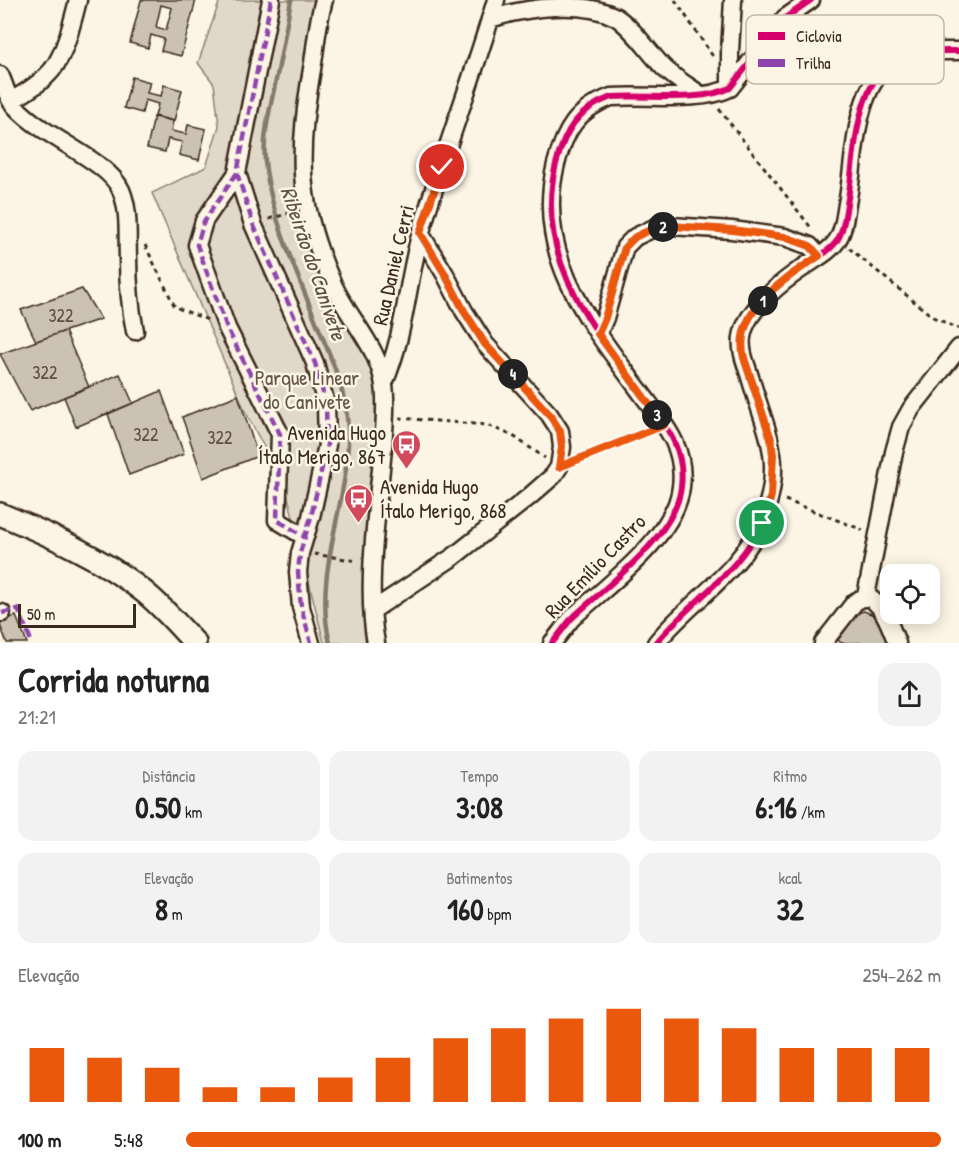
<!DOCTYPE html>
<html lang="pt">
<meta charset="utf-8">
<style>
body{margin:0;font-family:"Patrick Hand",sans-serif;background:#f2f2f2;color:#222;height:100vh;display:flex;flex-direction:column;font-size:22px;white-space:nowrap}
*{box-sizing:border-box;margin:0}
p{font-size:20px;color:#767676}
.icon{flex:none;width:33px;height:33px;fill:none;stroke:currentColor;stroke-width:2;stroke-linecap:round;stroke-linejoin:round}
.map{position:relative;height:643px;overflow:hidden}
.details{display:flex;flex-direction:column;background:#fff;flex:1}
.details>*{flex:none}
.controls{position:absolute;left:880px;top:564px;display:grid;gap:12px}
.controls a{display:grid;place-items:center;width:60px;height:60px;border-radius:12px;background:#fff;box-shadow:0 3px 15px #0003;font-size:30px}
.scale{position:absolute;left:18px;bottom:15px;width:118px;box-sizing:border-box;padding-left:6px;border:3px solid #3b2a1e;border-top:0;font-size:16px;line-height:21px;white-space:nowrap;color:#3b2a1e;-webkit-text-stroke:4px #fcf5e5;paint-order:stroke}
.pin{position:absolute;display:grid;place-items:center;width:51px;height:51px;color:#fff;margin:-26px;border:3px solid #fff;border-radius:50%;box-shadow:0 2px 6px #0007}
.km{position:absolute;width:30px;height:30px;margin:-15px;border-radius:50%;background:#222;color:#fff;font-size:16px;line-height:30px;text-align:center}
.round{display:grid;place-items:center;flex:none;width:63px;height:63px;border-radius:18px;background:#f2f2f2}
.head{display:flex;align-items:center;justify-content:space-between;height:102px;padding:0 18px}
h1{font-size:33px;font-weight:700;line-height:45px}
.figures{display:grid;grid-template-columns:repeat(3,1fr);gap:9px;height:102px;padding:6px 18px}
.figures div{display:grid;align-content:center;border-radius:15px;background:#f2f2f2;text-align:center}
.figures b{font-size:30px;font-weight:700}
.figures small{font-size:16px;font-weight:400}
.figures p{font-size:16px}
.chart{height:168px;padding:12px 18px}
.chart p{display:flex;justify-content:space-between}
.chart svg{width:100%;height:108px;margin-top:6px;stroke:#ea580c;stroke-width:6}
ul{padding:0 18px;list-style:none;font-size:20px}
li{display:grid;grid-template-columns:96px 72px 1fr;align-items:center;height:45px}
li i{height:15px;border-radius:8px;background:#ea580c}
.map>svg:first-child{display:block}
</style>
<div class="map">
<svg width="959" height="643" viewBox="0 0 959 643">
<rect width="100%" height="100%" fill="#fcf5e5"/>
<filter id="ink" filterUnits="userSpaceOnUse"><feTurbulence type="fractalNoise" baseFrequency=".0167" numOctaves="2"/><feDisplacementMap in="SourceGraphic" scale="12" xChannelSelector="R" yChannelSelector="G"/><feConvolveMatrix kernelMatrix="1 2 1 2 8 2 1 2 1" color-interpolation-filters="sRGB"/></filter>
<g filter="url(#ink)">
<!-- green -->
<path fill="#e0d8c8" stroke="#8e8173" stroke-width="1.5" d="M 220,0 L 320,0 L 303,74 L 296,123 L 295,181 L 307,237 L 327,290 L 367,360 L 379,388 L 372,643 L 324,643 L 286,489 L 246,413 L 152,193 L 206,167 L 219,126 L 214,84 L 198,63 Z"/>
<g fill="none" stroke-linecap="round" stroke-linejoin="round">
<!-- stream -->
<path stroke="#85796b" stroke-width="4.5" d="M 291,0 C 286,27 282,53 276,80 C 270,109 261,140 266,170 C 274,224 297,273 317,324 C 331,357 346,391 348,428 C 351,500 312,571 330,643"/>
</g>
<!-- building -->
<path fill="#ccc2b3" stroke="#3b2a1e" stroke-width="1.5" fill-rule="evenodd" d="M 141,0 L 196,0 L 181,56 L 161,51 L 164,39 L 151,35 L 148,48 L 130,43 ZM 161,5 L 172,8 L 166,30 L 156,27 Z
M 132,77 L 150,82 L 147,93 L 161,96 L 164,85 L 182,90 L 174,121 L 155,116 L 158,104 L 145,100 L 142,113 L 124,108 Z
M 154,117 L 173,121 L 171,131 L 186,134 L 188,125 L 206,129 L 199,160 L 179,155 L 182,142 L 168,139 L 165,152 L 147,148 Z
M 82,289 L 101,319 L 36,341 L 21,310 Z
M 65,331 L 89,387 L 30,411 L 0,354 Z
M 120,374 L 133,403 L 76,427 L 64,397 Z
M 161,391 L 184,454 L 129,475 L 108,414 Z
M 238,395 L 258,456 L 203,478 L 182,417 Z
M 864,611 L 874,615 L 878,620 L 890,643 L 841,643 L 838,640 L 857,613 Z
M 16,616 L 27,643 L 7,643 L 0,625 L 0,622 Z"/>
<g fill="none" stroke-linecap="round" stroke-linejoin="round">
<defs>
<path id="minor" d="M 271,0 L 237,173 L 253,224 L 315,363 L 326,404 L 327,445 L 311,517 L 300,553 L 298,572 L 301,607 L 311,643
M 324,0 C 318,20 316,42 313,63 C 298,150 295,201 333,284 C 348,318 379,347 384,385 C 387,405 384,427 383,448 C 378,507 365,585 376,643
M 490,19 C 527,7 582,0 616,17 C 635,30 648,51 663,67 C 674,78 688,86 701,95
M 0,75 C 4,83 6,93 11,101 C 34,134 107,158 121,190 C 130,211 127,236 128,258 C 128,283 130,307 135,331
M 730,88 L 730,51 L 733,0
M 11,101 C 26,92 41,83 52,70 C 65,54 73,20 78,0
M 237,173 L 204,221 L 197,245 L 227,328 L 280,434 L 277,520 L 305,537
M 598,334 L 605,318 L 625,247 L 635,237 L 654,228 L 671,226 L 732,230 L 785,237 L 810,246 L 819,256
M 384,383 C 405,335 407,282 421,232 C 443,154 473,78 496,0
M 866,596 L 894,452 L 901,427 L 911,409 L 959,348
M 866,596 C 884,604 890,626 897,643
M 373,610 L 453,557 L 529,497 L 553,476 L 559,467 L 562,447 L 560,431 L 549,414 L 485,344 L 464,311 L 445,274 L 420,233
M 0,613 L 2,613
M 552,643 C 559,635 565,626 572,618 C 606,586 676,536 681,487 C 686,447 664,424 642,394 C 591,325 533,256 556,164 C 565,130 577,110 611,97 C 646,94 699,103 730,88 L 785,18 L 811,0
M 656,643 C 689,602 742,571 762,521 C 786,461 766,433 750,377 C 746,364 740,351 742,337 C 746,309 784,280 807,265 C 817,258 832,250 838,239 C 844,230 845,215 847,204 C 856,159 852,73 905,56 C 923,50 941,51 959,51
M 823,643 L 855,602 L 866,596"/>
<path id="major" d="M 0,514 C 50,535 100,557 143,591 C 162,606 178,625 195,643"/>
</defs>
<!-- minor casing -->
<use href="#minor" stroke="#3b2a1e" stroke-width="21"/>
<!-- major casing -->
<use href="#major" stroke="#3b2a1e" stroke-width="26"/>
<!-- path -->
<path stroke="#3b2a1e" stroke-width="3" stroke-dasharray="4.5 4.5" stroke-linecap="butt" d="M 675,0 L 714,58
M 719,109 L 812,229
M 269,219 L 294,212
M 145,245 L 175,307 L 208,320
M 849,248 L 933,317 L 959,329
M 399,418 L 487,425 L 513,436 L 545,458
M 577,458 L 649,430
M 785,500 L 863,530
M 314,554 L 358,561"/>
<!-- minor -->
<use href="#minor" stroke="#fcf5e5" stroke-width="16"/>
<!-- major -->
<use href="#major" stroke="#fcf5e5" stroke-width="21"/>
<!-- quiet -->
<path stroke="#8e44ad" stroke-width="4.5" stroke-dasharray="9 4.5" stroke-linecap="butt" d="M 271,0 L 237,173 L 253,224 L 315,363 L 326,404 L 327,445 L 311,517 L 300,553 L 298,572 L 301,607 L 311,643
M 237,173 L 204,221 L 197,245 L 227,328 L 280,434 L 277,520 L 305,537
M 2,613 L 18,609 L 32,643"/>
<defs>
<path id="cycleway" d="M 552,643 C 559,635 565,626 572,618 C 606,586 676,536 681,487 C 686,447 664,424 642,394 C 591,325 533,256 556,164 C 565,130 577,110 611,97 C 646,94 699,103 730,88 L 785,18 L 811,0
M 656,643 C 689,602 742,571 762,521 C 786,461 766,433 750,377 C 746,364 740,351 742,337 C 746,309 784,280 807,265 C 817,258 832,250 838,239 C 844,230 845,215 847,204 C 856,159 852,73 905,56 C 923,50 941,51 959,51"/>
</defs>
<!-- cycleway casing -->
<use href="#cycleway" stroke="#fcf5e5" stroke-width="10"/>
<!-- cycleway -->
<use href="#cycleway" stroke="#d6006c" stroke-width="6"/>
</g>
</g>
<g fill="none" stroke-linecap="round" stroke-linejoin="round" filter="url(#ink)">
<defs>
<path id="route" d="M 442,167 L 420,233 L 445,274 L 464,311 L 485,344 L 549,414 L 560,431 L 562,447 L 559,467 L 664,425 L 598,334 L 605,318 L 625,247 L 635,237 L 654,228 L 671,226 L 732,230 L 785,237 L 810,246 L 819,256 C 786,278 732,311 744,358 L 771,439 L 773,455 L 771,496 L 762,523"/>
</defs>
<!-- route casing -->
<use href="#route" stroke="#fff" stroke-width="12"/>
<!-- route -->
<use href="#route" stroke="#ea580c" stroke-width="8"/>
</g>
<!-- icons -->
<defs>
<symbol id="bus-pin" viewBox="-11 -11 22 30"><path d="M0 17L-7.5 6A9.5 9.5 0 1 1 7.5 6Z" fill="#d1495b" stroke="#fcf5e5"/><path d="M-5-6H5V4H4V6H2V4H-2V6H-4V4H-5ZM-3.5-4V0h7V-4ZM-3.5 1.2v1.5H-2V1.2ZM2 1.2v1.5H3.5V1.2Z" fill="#fff"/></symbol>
</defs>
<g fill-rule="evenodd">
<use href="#bus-pin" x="390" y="428" width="33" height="45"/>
<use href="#bus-pin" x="342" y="482" width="33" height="45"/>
</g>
<g text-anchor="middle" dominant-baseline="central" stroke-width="5" stroke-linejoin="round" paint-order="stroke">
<!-- number labels -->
<g font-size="18" fill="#5f5043">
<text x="61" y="315">322</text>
<text x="45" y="372">322</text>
<text x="146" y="434">322</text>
<text x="220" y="437">322</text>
</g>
<!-- street labels -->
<g font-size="21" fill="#3b2a1e" stroke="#fcf5e5">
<text transform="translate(393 265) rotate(-77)">Rua Daniel Cerri</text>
<text transform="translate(595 566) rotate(-46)">Rua Emílio Castro</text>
</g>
<!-- park labels -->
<g font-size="21" fill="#645648" stroke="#fcf5e5">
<text x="307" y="377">Parque Linear<tspan x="307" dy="24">do Canivete</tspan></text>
</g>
<!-- poi labels -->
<g font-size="21" fill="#3b2a1e" stroke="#fcf5e5" text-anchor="end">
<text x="386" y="432">Avenida Hugo<tspan x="386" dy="24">Ítalo Merigo, 867</tspan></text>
<text x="380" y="486" text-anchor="start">Avenida Hugo<tspan x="380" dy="24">Ítalo Merigo, 868</tspan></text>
</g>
<!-- water labels -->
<g font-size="22" font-style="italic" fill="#605144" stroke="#fcf5e5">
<text transform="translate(314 263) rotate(71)">Ribeirão do Canivete</text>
</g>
</g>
<!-- legend -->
<rect x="746" y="15" width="198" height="69" rx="9" fill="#fcf5e5" stroke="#c2b8a9" stroke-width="1.5"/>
<rect x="758" y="32" width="27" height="8" fill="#d6006c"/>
<rect x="758" y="59" width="27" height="8" fill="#8e44ad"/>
<g font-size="16" fill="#3b2a1e">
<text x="796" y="42">Ciclovia</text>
<text x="796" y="69">Trilha</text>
</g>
</svg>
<div class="controls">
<a><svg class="icon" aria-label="locate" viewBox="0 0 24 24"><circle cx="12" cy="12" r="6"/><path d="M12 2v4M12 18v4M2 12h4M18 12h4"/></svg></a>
</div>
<div class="scale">50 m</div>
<div class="pin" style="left:762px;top:523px;background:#1e9e55"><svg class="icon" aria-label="arrive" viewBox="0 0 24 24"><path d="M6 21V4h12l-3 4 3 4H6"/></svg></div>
<div class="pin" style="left:442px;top:167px;background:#d93025"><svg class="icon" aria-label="check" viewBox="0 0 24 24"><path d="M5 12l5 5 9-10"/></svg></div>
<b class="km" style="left:763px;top:301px">1</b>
<b class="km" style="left:663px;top:227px">2</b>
<b class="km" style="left:657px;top:415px">3</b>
<b class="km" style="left:513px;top:374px">4</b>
</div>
<section class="details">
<div class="head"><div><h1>Corrida noturna</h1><p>21:21</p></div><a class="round"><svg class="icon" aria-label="share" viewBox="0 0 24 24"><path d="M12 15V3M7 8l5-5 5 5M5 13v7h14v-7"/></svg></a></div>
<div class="figures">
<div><p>Distância</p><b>0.50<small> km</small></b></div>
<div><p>Tempo</p><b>3:08</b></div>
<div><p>Ritmo</p><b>6:16<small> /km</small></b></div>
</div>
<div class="figures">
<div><p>Elevação</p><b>8<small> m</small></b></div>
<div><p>Batimentos</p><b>160<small> bpm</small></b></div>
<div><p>kcal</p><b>32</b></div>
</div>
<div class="chart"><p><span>Elevação</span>254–262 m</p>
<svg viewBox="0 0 160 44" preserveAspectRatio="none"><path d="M5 44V22M15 44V26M25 44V30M35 44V38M45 44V38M55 44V34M65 44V26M75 44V18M85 44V14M95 44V10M105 44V6M115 44V10M125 44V14M135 44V22M145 44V22M155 44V22"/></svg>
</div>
<ul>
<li><b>100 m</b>5:48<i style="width:100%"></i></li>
</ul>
</section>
